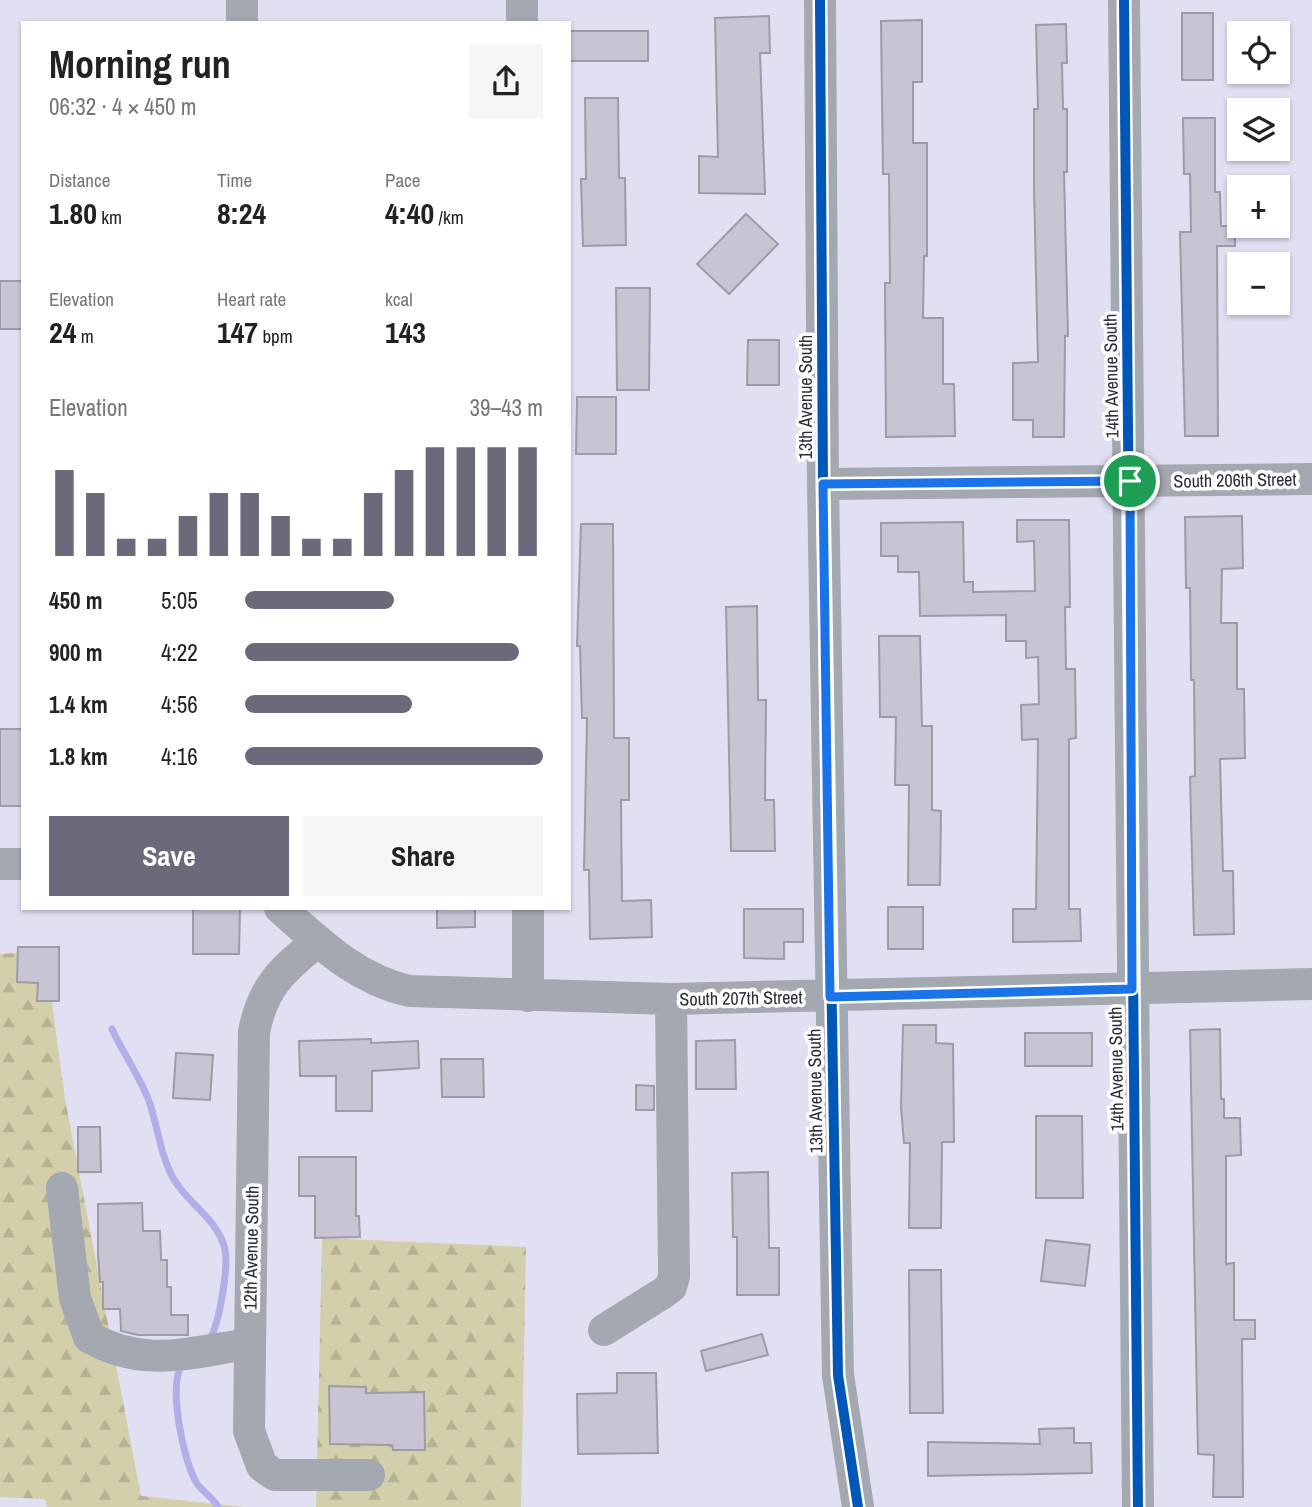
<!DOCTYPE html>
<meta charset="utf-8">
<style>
body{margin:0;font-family:"Archivo Narrow",sans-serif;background:#f6f6f6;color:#222;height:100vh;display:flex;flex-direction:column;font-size:26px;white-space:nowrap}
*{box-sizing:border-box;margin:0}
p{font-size:23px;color:#767676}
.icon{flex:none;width:38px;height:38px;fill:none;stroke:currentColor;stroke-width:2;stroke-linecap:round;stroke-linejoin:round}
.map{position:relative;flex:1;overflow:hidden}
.side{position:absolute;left:21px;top:21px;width:550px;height:889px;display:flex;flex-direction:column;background:#fff;border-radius:0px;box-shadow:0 2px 5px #0004}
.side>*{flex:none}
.controls{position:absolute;left:1227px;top:21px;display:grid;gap:14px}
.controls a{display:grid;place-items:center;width:63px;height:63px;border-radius:0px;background:#fff;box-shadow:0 2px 5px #0004;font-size:35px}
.pin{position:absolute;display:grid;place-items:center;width:60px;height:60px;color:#fff;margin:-30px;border:4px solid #fff;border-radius:50%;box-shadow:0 2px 7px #0007}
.round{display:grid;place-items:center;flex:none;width:74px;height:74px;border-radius:0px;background:#f6f6f6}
.summary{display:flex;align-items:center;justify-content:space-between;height:119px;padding:0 28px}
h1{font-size:38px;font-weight:700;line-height:52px}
.figures{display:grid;grid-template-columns:repeat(3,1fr);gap:10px;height:119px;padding:7px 28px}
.figures div{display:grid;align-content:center}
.figures b{font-size:30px;font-weight:700}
.figures small{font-size:19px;font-weight:400}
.figures p{font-size:19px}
.chart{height:196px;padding:14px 28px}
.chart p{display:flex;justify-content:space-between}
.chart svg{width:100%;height:126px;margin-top:7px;stroke:#6b6a7a;stroke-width:6}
.action{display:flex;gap:14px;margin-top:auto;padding:14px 28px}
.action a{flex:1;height:80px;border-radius:0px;background:#6b6a7a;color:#fff;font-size:28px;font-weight:700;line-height:80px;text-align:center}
.action a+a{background:#f6f6f6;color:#222}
ul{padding:0 28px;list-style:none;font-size:23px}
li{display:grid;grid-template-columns:112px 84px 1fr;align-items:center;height:52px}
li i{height:18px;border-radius:9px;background:#6b6a7a}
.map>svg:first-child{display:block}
</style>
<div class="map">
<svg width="1312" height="1507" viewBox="0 0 1312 1507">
<defs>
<pattern id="forest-firs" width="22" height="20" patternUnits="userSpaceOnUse" patternTransform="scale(1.75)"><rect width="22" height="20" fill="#d2cfaa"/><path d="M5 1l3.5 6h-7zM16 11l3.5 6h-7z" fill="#b4b293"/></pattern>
</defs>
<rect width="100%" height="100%" fill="#e0e0f2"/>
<!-- forest -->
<path fill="url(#forest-firs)" d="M 45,951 L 65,1099 L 141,1496 L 244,1507 L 47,1507 L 45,1499 L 0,1497 L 0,954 Z
M 322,1238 L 526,1247 L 521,1507 L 316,1507 Z"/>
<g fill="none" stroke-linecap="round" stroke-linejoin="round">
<!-- stream -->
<path stroke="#b1afe8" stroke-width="7" d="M 112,1029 C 123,1053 140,1077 149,1101 C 158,1127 160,1154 173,1178 C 188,1204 216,1218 224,1246 C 230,1264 219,1325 209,1341
M 182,1363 C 168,1387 183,1459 196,1482 C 202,1492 213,1497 218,1507"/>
</g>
<!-- building -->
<path fill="#c7c4d3" stroke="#9e9ba9" stroke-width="2" d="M 1182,13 L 1213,13 L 1213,80 L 1182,80 Z
M 769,16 L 770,53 L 760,53 L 765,194 L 699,193 L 699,156 L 718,157 L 715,18 Z
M 922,20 L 922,82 L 913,82 L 913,143 L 927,143 L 927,256 L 924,256 L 923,318 L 943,318 L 943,384 L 954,384 L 955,436 L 886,437 L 885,283 L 890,283 L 889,174 L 883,174 L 881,21 Z
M 1066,24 L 1067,63 L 1062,63 L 1063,109 L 1067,109 L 1067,172 L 1064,172 L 1068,336 L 1065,336 L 1064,437 L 1033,437 L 1033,420 L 1013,420 L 1013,363 L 1038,362 L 1034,188 L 1034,109 L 1038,109 L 1036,25 Z
M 570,31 L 648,31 L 648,61 L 570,61 Z
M 585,98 L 618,98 L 619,178 L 625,178 L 626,245 L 583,246 L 581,179 L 586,179 Z
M 1183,118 L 1215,118 L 1215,192 L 1220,192 L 1221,226 L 1235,226 L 1235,246 L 1217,246 L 1218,436 L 1185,436 L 1180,232 L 1191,232 L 1190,174 L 1184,174 Z
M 746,214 L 778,244 L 729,294 L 697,264 Z
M 0,281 L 23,281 L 23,329 L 0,329 Z
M 616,288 L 650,288 L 649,390 L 617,390 Z
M 748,340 L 779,340 L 779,385 L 747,385 Z
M 577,397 L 616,397 L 616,454 L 576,454 Z
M 1242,516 L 1243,568 L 1222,569 L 1221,623 L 1237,623 L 1237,689 L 1244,689 L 1245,758 L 1220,759 L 1223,871 L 1233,871 L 1234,934 L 1194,935 L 1190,777 L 1195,776 L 1194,680 L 1191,680 L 1190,588 L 1186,588 L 1185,517 Z
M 1017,520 L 1069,520 L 1070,607 L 1065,607 L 1066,669 L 1075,669 L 1076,738 L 1069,739 L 1069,909 L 1080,909 L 1081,941 L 1013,942 L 1013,909 L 1036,909 L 1038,739 L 1022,740 L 1021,705 L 1039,704 L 1038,657 L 1026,658 L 1026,641 L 1006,641 L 1006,615 L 920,616 L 919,572 L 898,572 L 898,556 L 881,556 L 881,523 L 963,522 L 964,582 L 973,582 L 973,592 L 1035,591 L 1034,541 L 1017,542 Z
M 581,524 L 613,524 L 614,738 L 629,738 L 629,800 L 621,800 L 622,901 L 651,900 L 652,937 L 590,939 L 589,870 L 584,870 L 587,718 L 582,718 L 580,646 L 577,646 Z
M 757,606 L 758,700 L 766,700 L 765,800 L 774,800 L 775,851 L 731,851 L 726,607 Z
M 879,636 L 920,636 L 922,726 L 932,726 L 932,810 L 941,811 L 940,885 L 908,885 L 909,785 L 895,785 L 896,717 L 880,717 Z
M 0,729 L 23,729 L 23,806 L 0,806 Z
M 888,907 L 923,907 L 923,949 L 888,949 Z
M 193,908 L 240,908 L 239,954 L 193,954 Z
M 437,908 L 475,908 L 475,927 L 437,928 Z
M 744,909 L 803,909 L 803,942 L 784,942 L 784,959 L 744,958 Z
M 18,947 L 59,947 L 59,1001 L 37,1001 L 38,983 L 17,982 Z
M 903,1025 L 936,1025 L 936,1043 L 953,1044 L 954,1142 L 942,1142 L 941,1228 L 909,1228 L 910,1143 L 904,1143 L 901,1107 Z
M 1220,1029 L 1221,1099 L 1224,1099 L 1224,1118 L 1240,1118 L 1241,1155 L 1226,1156 L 1226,1264 L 1234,1263 L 1234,1320 L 1255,1320 L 1255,1339 L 1242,1339 L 1243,1497 L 1213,1497 L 1214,1455 L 1198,1454 L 1190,1030 Z
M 1025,1033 L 1092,1033 L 1092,1066 L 1025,1066 Z
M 371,1039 L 371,1043 L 418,1041 L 419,1068 L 372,1071 L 372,1111 L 336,1111 L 336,1076 L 300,1076 L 299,1041 Z
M 735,1040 L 736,1089 L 696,1089 L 696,1041 Z
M 176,1053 L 213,1055 L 210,1100 L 173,1098 Z
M 441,1059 L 483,1059 L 484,1097 L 442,1097 Z
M 636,1085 L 654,1086 L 654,1110 L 636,1110 Z
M 1036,1116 L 1082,1116 L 1083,1198 L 1036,1198 Z
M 78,1127 L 100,1127 L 101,1172 L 78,1172 Z
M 299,1157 L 356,1157 L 356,1216 L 359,1216 L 360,1237 L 315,1238 L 315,1196 L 299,1196 Z
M 768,1172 L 769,1248 L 779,1248 L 779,1295 L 737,1295 L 737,1237 L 733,1237 L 732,1173 Z
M 142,1203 L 143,1231 L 160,1231 L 161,1260 L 167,1260 L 167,1287 L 171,1287 L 171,1315 L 188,1315 L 188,1335 L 138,1335 L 121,1331 L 120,1309 L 103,1309 L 103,1282 L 100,1282 L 98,1254 L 98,1204 Z
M 1046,1240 L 1090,1245 L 1085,1286 L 1041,1281 Z
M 909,1270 L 941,1270 L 943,1413 L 910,1413 Z
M 762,1334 L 768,1355 L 706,1371 L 701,1351 Z
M 617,1373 L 656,1373 L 658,1453 L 578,1454 L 577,1394 L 617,1393 Z
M 329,1386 L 366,1387 L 366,1393 L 424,1392 L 425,1450 L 393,1450 L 392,1445 L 330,1444 Z
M 1074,1428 L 1074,1443 L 1091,1443 L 1092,1473 L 928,1476 L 928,1442 L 1040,1444 L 1039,1429 Z"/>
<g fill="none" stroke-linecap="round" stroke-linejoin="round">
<!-- minor -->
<path stroke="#a4a9b1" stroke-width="32" d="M 242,0 L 242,23
M 522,0 L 522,23
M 820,0 L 823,484 L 838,1375 L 858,1507
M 1124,0 L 1138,1507
M 823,484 L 1312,479
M 0,864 L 23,864
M 280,908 C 320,943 356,979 409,991 L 671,999 L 1312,984
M 528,908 L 528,996
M 318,941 C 282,970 263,986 254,1032 L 249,1431 L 262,1466 L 275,1475 L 369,1475
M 62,1188 L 75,1298 L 89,1337 C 145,1369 189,1352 250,1344
M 604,1330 L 663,1293 L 671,1287 L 674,1276 L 671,999"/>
<defs>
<path id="cycleway" d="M 820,0 L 823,484 L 838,1375 L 858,1507
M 1124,0 L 1138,1507"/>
</defs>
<!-- cycleway casing -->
<use href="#cycleway" stroke="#fefefe" stroke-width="15"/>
<!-- cycleway -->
<use href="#cycleway" stroke="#0057b8" stroke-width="10"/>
</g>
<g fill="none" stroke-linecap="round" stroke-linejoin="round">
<defs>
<path id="route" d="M 1130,481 L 1132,989 L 830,997 L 823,484 Z"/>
</defs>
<!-- route casing -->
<use href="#route" stroke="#fff" stroke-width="14"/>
<!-- route -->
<use href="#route" stroke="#1a73e8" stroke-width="9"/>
</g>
<g text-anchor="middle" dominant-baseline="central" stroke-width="7" stroke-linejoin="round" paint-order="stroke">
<!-- street labels -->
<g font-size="18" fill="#2c2b3a" stroke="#fefefe">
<text transform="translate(1111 376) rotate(-91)">14th Avenue South</text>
<text transform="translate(805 397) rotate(-90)">13th Avenue South</text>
<text transform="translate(1235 480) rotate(-1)">South 206th Street</text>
<text transform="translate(741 998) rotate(-1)">South 207th Street</text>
<text transform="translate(1116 1069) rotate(-91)">14th Avenue South</text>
<text transform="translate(815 1091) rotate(-91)">13th Avenue South</text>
<text transform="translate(251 1248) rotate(-89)">12th Avenue South</text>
</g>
</g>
</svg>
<div class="controls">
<a><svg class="icon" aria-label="locate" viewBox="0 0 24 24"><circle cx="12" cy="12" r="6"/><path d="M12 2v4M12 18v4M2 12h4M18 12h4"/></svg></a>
<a><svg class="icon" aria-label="layers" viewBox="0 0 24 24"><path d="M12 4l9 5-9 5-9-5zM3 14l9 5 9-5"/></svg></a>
<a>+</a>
<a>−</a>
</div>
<div class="pin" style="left:1130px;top:481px;background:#1e9e55"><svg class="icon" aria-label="arrive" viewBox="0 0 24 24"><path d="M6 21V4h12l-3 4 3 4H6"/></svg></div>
<section class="side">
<div class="summary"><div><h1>Morning run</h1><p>06:32 · 4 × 450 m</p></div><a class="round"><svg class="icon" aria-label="share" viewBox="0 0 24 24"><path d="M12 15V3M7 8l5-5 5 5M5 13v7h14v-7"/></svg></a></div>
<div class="figures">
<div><p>Distance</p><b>1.80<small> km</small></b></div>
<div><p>Time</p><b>8:24</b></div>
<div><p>Pace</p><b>4:40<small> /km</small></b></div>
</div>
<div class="figures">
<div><p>Elevation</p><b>24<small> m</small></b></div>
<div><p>Heart rate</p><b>147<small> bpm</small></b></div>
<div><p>kcal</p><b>143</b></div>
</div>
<div class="chart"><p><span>Elevation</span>39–43 m</p>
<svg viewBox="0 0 160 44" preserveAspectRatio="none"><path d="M5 44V14M15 44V22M25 44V38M35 44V38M45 44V30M55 44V22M65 44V22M75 44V30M85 44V38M95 44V38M105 44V22M115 44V14M125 44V6M135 44V6M145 44V6M155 44V6"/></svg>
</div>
<ul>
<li><b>450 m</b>5:05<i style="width:50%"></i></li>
<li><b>900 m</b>4:22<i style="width:92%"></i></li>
<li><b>1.4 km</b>4:56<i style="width:56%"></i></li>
<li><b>1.8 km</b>4:16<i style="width:100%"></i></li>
</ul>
<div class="action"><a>Save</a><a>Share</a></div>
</section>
</div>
